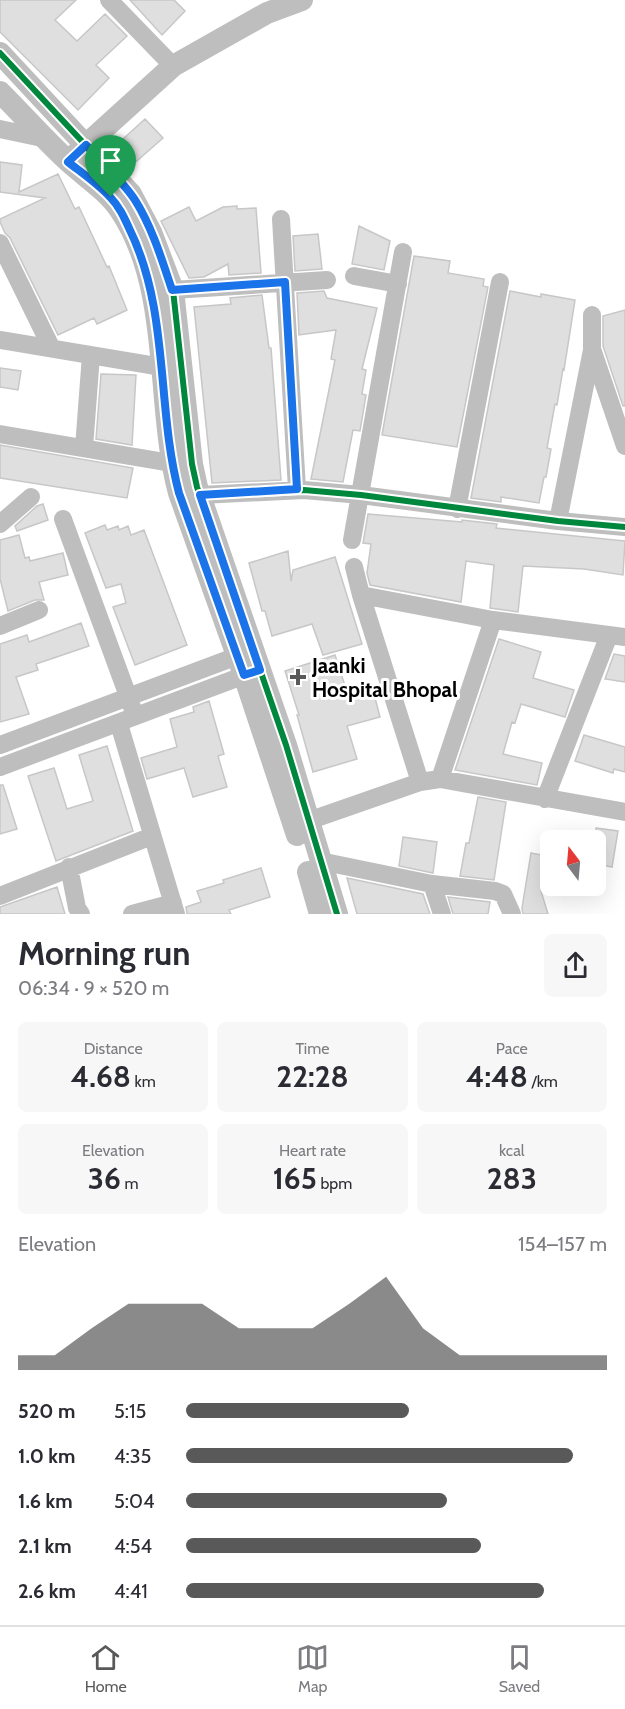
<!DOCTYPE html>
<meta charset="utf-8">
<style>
body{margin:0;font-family:Cabin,sans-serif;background:#f7f7f7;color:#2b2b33;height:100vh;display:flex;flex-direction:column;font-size:22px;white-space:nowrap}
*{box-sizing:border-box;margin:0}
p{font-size:20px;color:#7c7c81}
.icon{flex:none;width:33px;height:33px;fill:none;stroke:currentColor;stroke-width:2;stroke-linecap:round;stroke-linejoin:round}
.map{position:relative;height:914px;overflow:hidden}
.side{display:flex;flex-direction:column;background:#fff;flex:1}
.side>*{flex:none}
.needle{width:39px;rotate:344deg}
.buttons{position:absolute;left:540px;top:830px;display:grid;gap:12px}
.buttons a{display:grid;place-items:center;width:66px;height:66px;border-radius:9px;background:#fff;box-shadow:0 6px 24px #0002;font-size:30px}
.pin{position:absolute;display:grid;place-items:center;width:51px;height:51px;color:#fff;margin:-62px -26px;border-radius:50% 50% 50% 0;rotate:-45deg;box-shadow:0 0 6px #0007}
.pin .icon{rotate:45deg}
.round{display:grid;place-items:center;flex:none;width:63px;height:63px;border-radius:9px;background:#f7f7f7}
.headline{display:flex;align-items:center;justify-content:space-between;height:102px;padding:0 18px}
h1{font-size:33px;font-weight:800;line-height:45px}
.stats{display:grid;grid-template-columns:repeat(3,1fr);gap:9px;height:102px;padding:6px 18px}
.stats div{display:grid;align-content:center;border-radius:9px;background:#f7f7f7;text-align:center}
.stats b{font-size:30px;font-weight:800}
.stats small{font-size:16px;font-weight:400}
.stats p{font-size:16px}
.chart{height:168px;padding:12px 18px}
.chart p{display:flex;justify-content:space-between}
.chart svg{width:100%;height:108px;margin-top:6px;fill:#595959;opacity:.7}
ul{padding:0 18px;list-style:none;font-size:20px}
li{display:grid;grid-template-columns:96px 72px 1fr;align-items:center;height:45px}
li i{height:15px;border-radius:8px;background:#595959}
.tabs{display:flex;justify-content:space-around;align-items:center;height:84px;border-top:2px solid #e1e1e2;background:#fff;font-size:16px;color:#7c7c81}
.tabs a{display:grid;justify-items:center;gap:3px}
.tabs .on{color:#595959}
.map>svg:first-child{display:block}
</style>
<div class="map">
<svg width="625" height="914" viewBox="0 0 625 914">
<rect width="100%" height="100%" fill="#fff"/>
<!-- building -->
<path fill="#dfdfdf" stroke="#c7c7c7" stroke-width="1.5" d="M 0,0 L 76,0 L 55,20 L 77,41 L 105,14 L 127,36 L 96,65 L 109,78 L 78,110 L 0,32 Z
M 130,0 L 174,0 L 185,11 L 162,35 Z
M 145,119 L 163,138 L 130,167 L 113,148 Z
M 0,162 L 22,165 L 19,192 L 58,174 L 75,209 L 79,207 L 107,267 L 109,266 L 127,310 L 97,324 L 94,318 L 58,335 L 10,238 L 5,233 L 0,222 L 0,219 L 45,198 L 0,192 Z
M 237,206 L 237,209 L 256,208 L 261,273 L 229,275 L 228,264 L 204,277 L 189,278 L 161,221 L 189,207 L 196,221 L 223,207 Z
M 359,226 L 390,241 L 384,270 L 352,264 Z
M 318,234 L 322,269 L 295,271 L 293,236 Z
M 414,256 L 450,261 L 448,273 L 484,279 L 483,286 L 488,287 L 457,447 L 382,435 Z
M 324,291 L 327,298 L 377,308 L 362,369 L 366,370 L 362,394 L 366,395 L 360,431 L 353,430 L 343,482 L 311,479 L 335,360 L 331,359 L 336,330 L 299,335 L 297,293 Z
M 510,291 L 541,297 L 541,294 L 575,300 L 564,370 L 563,369 L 557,405 L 555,404 L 547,448 L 551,449 L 546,477 L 544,477 L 539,503 L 501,497 L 501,502 L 471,498 Z
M 262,295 L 269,348 L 271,348 L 281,480 L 212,483 L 194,307 L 231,304 L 230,298 Z
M 625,310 L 625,406 L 623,406 L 603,346 L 603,316 Z
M 0,368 L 21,371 L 18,390 L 0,387 Z
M 101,374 L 136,375 L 132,445 L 96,439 Z
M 0,445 L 133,468 L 127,498 L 0,478 Z
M 43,504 L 48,520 L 17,531 L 15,526 L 37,506 Z
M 368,514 L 462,522 L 462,520 L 497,524 L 496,528 L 625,541 L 623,575 L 584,569 L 523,566 L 518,612 L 490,608 L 494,565 L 466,561 L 461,602 L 370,585 L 367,573 L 371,544 L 363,543 Z
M 105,525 L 107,530 L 118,526 L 119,530 L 128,526 L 131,535 L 144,530 L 187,645 L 135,665 L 113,607 L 126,603 L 121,584 L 106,588 L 85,533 Z
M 19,535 L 25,558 L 29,557 L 30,561 L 63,553 L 68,575 L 39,582 L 44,600 L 35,600 L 8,611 L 0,579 L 0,540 Z
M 288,551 L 291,581 L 293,570 L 335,557 L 362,644 L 323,655 L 312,624 L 272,636 L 265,611 L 262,611 L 249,563 Z
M 81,623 L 89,646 L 36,664 L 38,670 L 16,677 L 29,714 L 0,722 L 0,644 L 27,635 L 29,642 Z
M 499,639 L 541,652 L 533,678 L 574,690 L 565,717 L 521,704 L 515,723 L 512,722 L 503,754 L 542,763 L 537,785 L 455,770 Z
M 614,654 L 625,656 L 625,682 L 605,679 Z
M 335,655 L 350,701 L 374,694 L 380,717 L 347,726 L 357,759 L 313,772 L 297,715 L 299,715 L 285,671 Z
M 209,701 L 224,754 L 218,756 L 227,787 L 193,797 L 184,768 L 147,779 L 141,758 L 177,747 L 170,719 L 194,712 L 193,707 Z
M 584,735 L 625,747 L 625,772 L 614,769 L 613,773 L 575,761 Z
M 107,746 L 133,831 L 56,861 L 28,776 L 54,768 L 67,809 L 93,801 L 79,755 Z
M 0,785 L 3,785 L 17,829 L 0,834 Z
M 478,797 L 506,802 L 494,880 L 460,876 L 466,843 L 469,843 Z
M 596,828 L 618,831 L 612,867 L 596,864 Z
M 403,837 L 437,842 L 433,873 L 399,866 Z
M 531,853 L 547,856 L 541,891 L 548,914 L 523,914 L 522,908 Z
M 261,868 L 270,897 L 229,910 L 231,914 L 187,914 L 186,907 L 201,902 L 197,891 L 224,883 L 223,880 Z
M 347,878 L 423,894 L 430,914 L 357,914 Z
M 57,887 L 65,914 L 0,914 L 0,907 Z
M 448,897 L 490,902 L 488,914 L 453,914 Z"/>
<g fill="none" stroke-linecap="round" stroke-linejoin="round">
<!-- minor -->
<path stroke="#bebebe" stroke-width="18" d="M 109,0 L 173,66
M 0,129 L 47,139
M 281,219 L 297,489
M 0,243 L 51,347
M 354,276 L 398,284
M 173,290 L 327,280
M 0,340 L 162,367
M 593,352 L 625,446
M 0,434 L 171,463
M 84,448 L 91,355
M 200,495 L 304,490 L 361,495 L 558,521 L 625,527
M 457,509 L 500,282
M 63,519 L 132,707
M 558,521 L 592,350 L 592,315
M 0,524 L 31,497
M 352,540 L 403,252
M 354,567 L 361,595 L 420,782
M 361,595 L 493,620 L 625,637
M 0,626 L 39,610
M 119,724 L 176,914
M 0,745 L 248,652
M 0,767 L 256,671
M 440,779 L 493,620
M 545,799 L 609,635
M 308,821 L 420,782 L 440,779 L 625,812
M 320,861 L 432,884 L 442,914
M 69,867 L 77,908 L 81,914
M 432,884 L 495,891 L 503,894 L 512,914
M 0,896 L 152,836
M 132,914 L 173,903"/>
<!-- tertiary -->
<path stroke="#bebebe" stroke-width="22" d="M 0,53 L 131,194 L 151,232 L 173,290 L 192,464 L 197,487 L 286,745 L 337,914
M 0,92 C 23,115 46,141 70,163 C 87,178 107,191 120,210 C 173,289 155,403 179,493 L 244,675 L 297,835
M 76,154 L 173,66 L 267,13 L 302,0
M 308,872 L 320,914"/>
<defs>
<path id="cycleway" d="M 0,53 L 131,194 L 151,232 L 173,290 L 192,464 L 197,487 L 286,745 L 337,914
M 200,495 L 304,490 L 361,495 L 558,521 L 625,527"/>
</defs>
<!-- cycleway casing -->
<use href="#cycleway" stroke="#fff" stroke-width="10"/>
<!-- cycleway -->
<use href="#cycleway" stroke="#00873e" stroke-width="6"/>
</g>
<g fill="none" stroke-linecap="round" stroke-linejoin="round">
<defs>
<path id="route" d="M 86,145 C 102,163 122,180 135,200 C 152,227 162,260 172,290 L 285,282 L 297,489 L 200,495 L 260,670 L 244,675 L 179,493 C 156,406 170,311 129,228 C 124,217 119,206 110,197 C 98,184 82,173 68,162 Z"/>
</defs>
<!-- route casing -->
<use href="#route" stroke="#fff" stroke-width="12"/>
<!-- route -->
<use href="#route" stroke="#1a73e8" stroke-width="8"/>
</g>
<!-- markers -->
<path fill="#595959" stroke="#fff" stroke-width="2" d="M295 668h6v6h6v6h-6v6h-6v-6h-6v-6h6z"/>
<g text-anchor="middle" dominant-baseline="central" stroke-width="6" stroke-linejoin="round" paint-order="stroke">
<!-- poi labels -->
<g font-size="21" font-weight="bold" fill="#000" stroke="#fff" text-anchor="start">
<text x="312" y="665">Jaanki<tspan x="312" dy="24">Hospital Bhopal</tspan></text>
</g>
</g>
</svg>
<div class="buttons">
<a><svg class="needle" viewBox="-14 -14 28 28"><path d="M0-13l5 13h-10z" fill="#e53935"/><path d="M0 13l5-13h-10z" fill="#7c7c81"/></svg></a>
</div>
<div class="pin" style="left:111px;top:197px;background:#1e9e55"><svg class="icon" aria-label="arrive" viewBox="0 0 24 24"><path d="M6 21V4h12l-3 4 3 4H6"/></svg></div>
</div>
<section class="side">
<div class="headline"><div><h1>Morning run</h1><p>06:34 · 9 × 520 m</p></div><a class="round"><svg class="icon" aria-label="share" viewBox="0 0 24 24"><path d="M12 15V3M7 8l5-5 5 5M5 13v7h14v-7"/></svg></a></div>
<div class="stats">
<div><p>Distance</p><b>4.68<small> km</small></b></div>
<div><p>Time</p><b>22:28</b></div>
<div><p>Pace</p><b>4:48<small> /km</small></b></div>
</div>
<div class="stats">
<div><p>Elevation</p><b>36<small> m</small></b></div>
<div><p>Heart rate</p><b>165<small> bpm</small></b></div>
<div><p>kcal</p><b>283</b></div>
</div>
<div class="chart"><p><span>Elevation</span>154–157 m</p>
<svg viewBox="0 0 160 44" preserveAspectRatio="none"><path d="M0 44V38L10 38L20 27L30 17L40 17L50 17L60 27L70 27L80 27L90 17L100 6L110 27L120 38L130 38L140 38L150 38L160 38V44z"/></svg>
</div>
<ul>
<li><b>520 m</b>5:15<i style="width:53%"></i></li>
<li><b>1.0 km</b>4:35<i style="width:92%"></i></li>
<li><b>1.6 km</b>5:04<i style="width:62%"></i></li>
<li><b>2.1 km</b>4:54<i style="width:70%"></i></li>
<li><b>2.6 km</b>4:41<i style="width:85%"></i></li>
</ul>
</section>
<nav class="tabs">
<a class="on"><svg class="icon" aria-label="home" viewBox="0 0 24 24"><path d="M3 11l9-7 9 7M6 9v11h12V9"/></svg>Home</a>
<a><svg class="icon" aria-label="map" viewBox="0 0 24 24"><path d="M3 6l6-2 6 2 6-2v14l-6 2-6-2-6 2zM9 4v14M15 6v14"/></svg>Map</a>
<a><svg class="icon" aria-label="saved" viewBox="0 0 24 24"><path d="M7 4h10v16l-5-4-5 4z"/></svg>Saved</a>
</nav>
